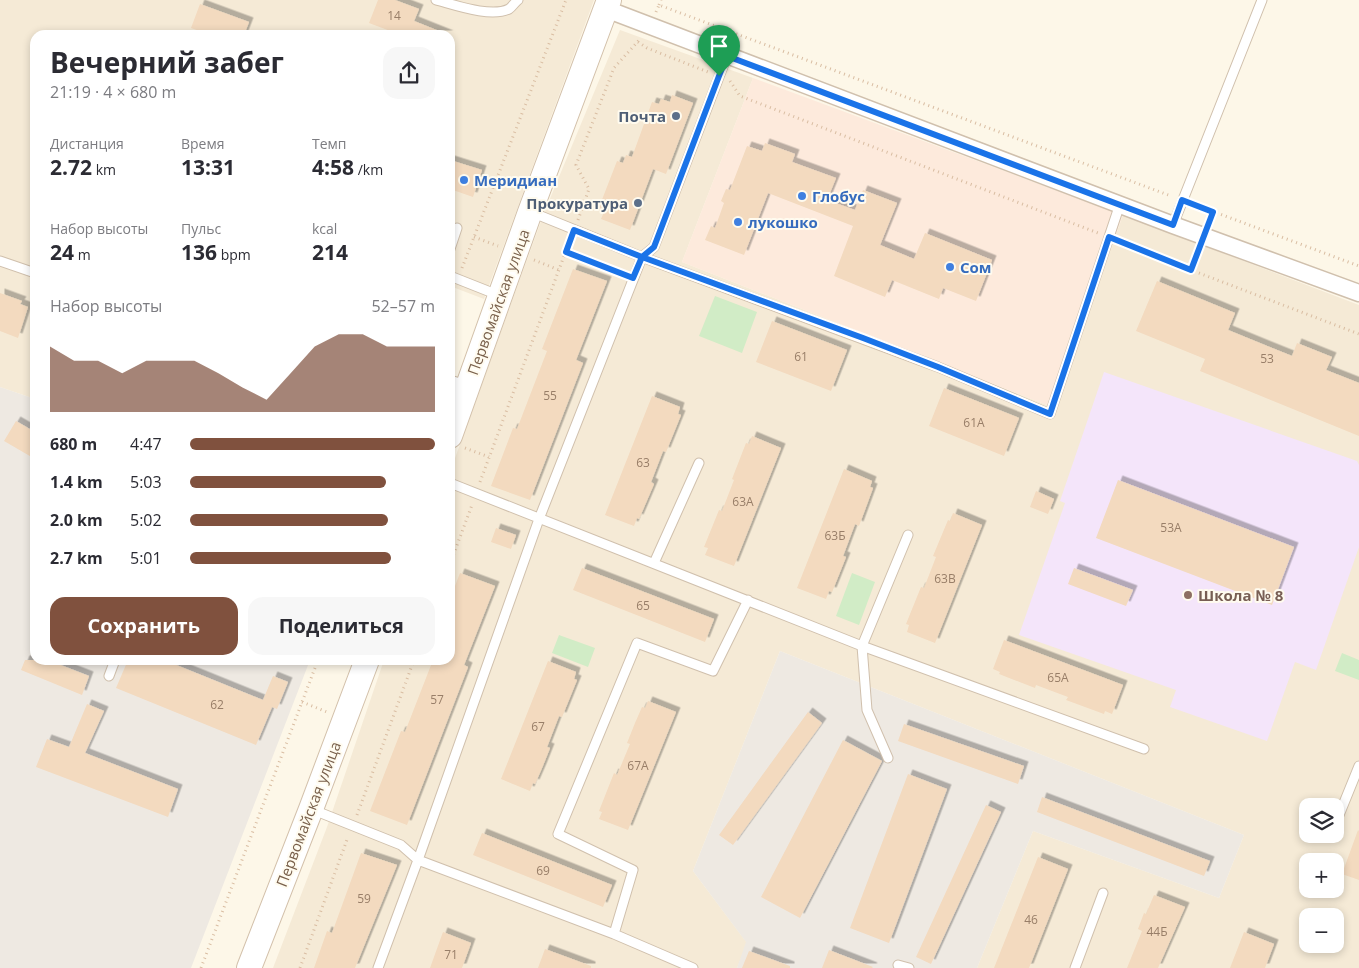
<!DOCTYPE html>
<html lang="ru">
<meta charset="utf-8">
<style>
body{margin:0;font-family:"Open Sans",sans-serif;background:#f7f7f7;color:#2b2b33;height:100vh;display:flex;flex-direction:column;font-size:19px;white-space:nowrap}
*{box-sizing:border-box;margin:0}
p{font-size:16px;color:#7c7c81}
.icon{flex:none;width:28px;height:28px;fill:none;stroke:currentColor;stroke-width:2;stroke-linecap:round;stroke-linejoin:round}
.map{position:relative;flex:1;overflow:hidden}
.drawer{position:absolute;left:30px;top:30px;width:425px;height:635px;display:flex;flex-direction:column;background:#fff;border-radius:15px;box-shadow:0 2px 8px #0003}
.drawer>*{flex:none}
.tools{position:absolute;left:1299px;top:798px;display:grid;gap:10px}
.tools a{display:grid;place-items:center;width:45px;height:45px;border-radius:10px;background:#fff;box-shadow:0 2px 8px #0003;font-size:25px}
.pin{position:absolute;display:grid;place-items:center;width:42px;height:42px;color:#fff;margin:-51px -21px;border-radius:50% 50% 50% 0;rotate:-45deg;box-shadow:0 0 5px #0007}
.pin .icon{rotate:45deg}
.round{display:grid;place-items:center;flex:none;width:52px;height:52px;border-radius:15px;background:#f7f7f7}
.headline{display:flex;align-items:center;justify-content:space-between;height:85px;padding:0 20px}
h1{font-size:28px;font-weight:700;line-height:38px}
.stats{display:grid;grid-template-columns:repeat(3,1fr);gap:8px;height:85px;padding:5px 20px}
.stats div{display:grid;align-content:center}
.stats b{font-size:21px;font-weight:700}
.stats small{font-size:14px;font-weight:400}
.stats p{font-size:14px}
.chart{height:140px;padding:10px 20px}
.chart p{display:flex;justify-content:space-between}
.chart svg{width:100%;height:90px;margin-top:5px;fill:#80513e;opacity:.7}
.button{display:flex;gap:10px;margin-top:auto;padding:10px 20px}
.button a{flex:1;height:58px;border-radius:15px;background:#80513e;color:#fff;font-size:20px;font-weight:700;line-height:58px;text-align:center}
.button a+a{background:#f7f7f7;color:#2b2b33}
ul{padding:0 20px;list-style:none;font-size:16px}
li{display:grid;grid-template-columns:80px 60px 1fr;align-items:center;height:38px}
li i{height:12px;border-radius:6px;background:#80513e}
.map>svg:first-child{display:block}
</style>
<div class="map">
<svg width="1359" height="968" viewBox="0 0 1359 968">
<defs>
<filter id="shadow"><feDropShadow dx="4.5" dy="-4.5" stdDeviation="0" flood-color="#0004"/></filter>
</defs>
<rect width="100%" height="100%" fill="#fdf7e8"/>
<!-- residential -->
<path fill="#f5ead6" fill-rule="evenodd" d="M 0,0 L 594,0 L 484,299 L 450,286 L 450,35 L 35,35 L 35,399 L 0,387 Z
M 620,30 L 753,78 L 682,262 L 1052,407 L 1123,215 L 1359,305 L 1359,968 L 977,968 L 1033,831 L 1219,898 L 1244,835 L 780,651 L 693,871 L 747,943 L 737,968 L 273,968 L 327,827 L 384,660 L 450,660 L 450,472 L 544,213 ZM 1308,806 L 1335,806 L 1335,834 L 1308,834 ZM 1308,861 L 1335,861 L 1335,889 L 1308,889 ZM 1308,916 L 1335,916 L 1335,944 L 1308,944 Z"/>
<!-- commercial -->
<path fill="#fdeadc" d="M 753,78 L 1123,215 L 1052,407 L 682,262 Z"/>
<!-- industrial -->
<path fill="#eee9e2" d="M 0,387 L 35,399 L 35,660 L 310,660 L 191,968 L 0,968 Z
M 780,651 L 1244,835 L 1219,898 L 1033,831 L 977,968 L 737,968 L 746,942 L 693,871 Z"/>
<!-- education -->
<path fill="#f4e5fa" d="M 1104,372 L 1357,461 L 1359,465 L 1359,547 L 1316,670 L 1295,662 L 1267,741 L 1170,707 L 1176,690 L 1019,635 L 1065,503 L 1060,501 Z"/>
<!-- green -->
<path fill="#d1ecc6" d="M 715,296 L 757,312 L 742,353 L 699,336 Z
M 852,573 L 875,582 L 859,625 L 836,616 Z
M 559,635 L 595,648 L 588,667 L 552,653 Z
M 1342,653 L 1359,660 L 1359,680 L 1335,671 Z"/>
<!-- building -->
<path fill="#f3dabf" filter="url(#shadow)" d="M 378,0 L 395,0 L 419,9 L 414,21 L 449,35 L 401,35 L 369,23 Z
M 200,4 L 249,22 L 244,35 L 211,35 L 191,28 Z
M 672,95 L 693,103 L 666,174 L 653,169 L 630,230 L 601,219 L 604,212 L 598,210 L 617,161 L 623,163 L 626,155 L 632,157 L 652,102 L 659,104 L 661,99 L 670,102 Z
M 765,143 L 795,154 L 792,162 L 836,178 L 827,200 L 855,210 L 863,190 L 897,203 L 880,245 L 914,259 L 925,233 L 992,260 L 976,301 L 943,288 L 939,299 L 892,280 L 885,297 L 834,276 L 853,226 L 768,193 L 744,255 L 705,240 L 711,226 L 715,228 L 724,203 L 721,201 L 726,189 L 730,190 L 747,146 L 762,151 Z
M 450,160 L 482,170 L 473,197 L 450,189 Z
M 573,269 L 607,281 L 576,360 L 583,363 L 530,500 L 491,486 L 513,428 L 517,429 L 547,351 L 542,349 Z
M 1157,281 L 1235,313 L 1228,330 L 1292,356 L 1297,343 L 1332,357 L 1326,370 L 1359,383 L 1359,436 L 1200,371 L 1205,359 L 1136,331 Z
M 0,293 L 22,301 L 20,304 L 28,307 L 18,338 L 0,331 Z
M 772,321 L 847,350 L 831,391 L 756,362 Z
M 944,388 L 1019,418 L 1004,456 L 929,426 Z
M 652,396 L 680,407 L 678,414 L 681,415 L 666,452 L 663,451 L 651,482 L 654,484 L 639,519 L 637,518 L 634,526 L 605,515 Z
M 16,421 L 35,432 L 35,459 L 4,441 Z
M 752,436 L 781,448 L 734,566 L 705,555 L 708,548 L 704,547 L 719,510 L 722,511 L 734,480 L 732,479 L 746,443 L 749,444 Z
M 844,469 L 872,481 L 870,487 L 873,488 L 859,526 L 855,524 L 843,556 L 846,557 L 832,592 L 829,591 L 826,599 L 797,588 Z
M 1118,480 L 1294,547 L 1272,605 L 1096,538 Z
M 1036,491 L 1054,499 L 1048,514 L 1030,507 Z
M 953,513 L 982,525 L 935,643 L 907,632 L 909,625 L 906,624 L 921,587 L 924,588 L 936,557 L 933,556 L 948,520 L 950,521 Z
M 496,528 L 516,535 L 511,549 L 491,542 Z
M 582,568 L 714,619 L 705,642 L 573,590 Z
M 1074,568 L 1133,590 L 1126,606 L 1068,584 Z
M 460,573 L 495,586 L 464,665 L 468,667 L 407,825 L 370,811 L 401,731 L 405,732 L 433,660 L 450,660 L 450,599 Z
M 1004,640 L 1123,685 L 1112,714 L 1105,711 L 1104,714 L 1066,700 L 1068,697 L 1036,685 L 1035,688 L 999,674 L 1000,672 L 993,669 Z
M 25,660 L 48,660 L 89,676 L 82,695 L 21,670 Z
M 128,660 L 164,660 L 263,700 L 273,676 L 288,682 L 277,709 L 272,707 L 256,745 L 116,688 Z
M 548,661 L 576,672 L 574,679 L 577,680 L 562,717 L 559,716 L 547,747 L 550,748 L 542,768 L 535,784 L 533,783 L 530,791 L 501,779 Z
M 648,701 L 676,712 L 628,830 L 599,819 L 602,812 L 599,811 L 614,773 L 617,775 L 630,744 L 627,743 L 635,723 L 642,707 L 645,708 Z
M 87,704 L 104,711 L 85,753 L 178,789 L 168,817 L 36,767 L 47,739 L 69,747 Z
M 808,712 L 822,723 L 733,845 L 719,835 Z
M 904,724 L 1024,766 L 1018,784 L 898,741 Z
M 843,740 L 882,761 L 800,918 L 761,897 Z
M 908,774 L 947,789 L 889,943 L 850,928 Z
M 1042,797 L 1210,861 L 1204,876 L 1037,812 Z
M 986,805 L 1001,812 L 931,964 L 916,957 Z
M 1358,830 L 1359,831 L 1359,880 L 1342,874 Z
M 482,833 L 612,885 L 603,907 L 473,855 Z
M 361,853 L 397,865 L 355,968 L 314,968 L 327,931 L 332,933 Z
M 1038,857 L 1068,869 L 1029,968 L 994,968 Z
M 1154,895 L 1185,907 L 1158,968 L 1127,968 L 1142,931 L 1138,929 L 1144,913 L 1146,914 Z
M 443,932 L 471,943 L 462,968 L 430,968 Z
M 1244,932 L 1274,944 L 1265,968 L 1230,968 Z
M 545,949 L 591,966 L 591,968 L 538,968 Z
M 829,950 L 873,967 L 872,968 L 822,968 Z
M 749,951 L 790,966 L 790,968 L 742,968 Z"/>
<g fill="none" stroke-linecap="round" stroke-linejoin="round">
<defs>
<path id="service" d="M 436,0 C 455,5 491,18 509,9 C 512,7 515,2 518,0
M 531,212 L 642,257 L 938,367 L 1050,414 L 1120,204
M 1173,225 L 1262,0
M 450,249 L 457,228
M 0,261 L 35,273
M 450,276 L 498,295
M 450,380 L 466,385
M 450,483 L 862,646 L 1144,749
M 654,563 L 699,463
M 109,676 L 115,660
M 888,758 L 867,710 L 862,646 L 908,535
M 311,809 L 401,845 L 418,860 L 614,934 L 693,968
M 1335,825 L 1359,766
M 614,934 L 633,870 L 558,834 L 637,643 L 713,671 L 748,600
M 898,965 L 909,968
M 378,968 L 418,860 L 539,519 L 642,257 L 654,247 L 727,56
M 1075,968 L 1103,893"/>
<path id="minor" d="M 606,9 L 1173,225 L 1359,293"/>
<path id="secondary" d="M 450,436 L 530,212 L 609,0
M 249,968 L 311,809 L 367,660"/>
</defs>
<!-- service casing -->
<use href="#service" stroke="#d0c0ad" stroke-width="11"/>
<!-- minor casing -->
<use href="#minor" stroke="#d0c0ad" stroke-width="19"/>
<!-- secondary casing -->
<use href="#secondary" stroke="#d3c1ab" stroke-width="26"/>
<!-- path -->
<path stroke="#d9bda2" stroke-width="3" stroke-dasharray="1 4" stroke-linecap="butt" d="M 659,5 L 661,0
M 656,12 L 659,5 L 1171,196
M 638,42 L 647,48 L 708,72
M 730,81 L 740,96 L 1098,233
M 1193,204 L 1359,266
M 578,220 L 589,189 L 576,165 L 614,68 L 640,39
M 1209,223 L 1213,212
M 474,237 L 498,246
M 1120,242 L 1191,270
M 1199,250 L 1191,270 L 1359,334
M 566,252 L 623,275
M 534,260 L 559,270
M 462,268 L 566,0
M 450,301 L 454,290
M 465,448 L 489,457
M 480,482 L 570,240
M 450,564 L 472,505
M 302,702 L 327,712
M 357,815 L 414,660
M 201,968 L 318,660
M 300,968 L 348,837"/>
<!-- service -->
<use href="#service" stroke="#fff" stroke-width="9"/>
<!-- minor -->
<use href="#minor" stroke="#fff" stroke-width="16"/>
<!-- secondary -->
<use href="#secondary" stroke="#fff" stroke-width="24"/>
</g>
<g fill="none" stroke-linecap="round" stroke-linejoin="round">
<defs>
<path id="route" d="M 719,76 L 654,247 L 642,257 L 633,278 L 566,252 L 574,230 L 642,257 L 863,338 L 938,367 L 1050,414 L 1109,237 L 1191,270 L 1213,212 L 1182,200 L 1173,225 L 727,56 L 719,76"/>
</defs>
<!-- route casing -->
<use href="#route" stroke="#fff" stroke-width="10"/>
<!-- route -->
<use href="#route" stroke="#1a73e8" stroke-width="6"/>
</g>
<!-- markers -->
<g fill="#5c6f8a" stroke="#fffbef" stroke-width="2">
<circle cx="676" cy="116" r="5"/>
<circle cx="638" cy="203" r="5"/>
</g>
<g fill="#3f7fe0" stroke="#fffbef" stroke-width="2">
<circle cx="464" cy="180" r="5"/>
<circle cx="802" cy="196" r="5"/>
<circle cx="738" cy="222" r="5"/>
<circle cx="950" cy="267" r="5"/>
</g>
<circle fill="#8d6e63" stroke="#fffbef" stroke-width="2" cx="1188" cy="595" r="5"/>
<g text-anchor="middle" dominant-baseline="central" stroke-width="4" stroke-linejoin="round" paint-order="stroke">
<!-- number labels -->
<g font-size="12" fill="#987e68">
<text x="394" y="15">14</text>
<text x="801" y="356">61</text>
<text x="1267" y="358">53</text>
<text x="550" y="395">55</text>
<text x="974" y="422">61А</text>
<text x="643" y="462">63</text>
<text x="743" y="501">63А</text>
<text x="1171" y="527">53А</text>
<text x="835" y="535">63Б</text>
<text x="945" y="578">63В</text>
<text x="643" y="605">65</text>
<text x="1058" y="677">65А</text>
<text x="437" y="699">57</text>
<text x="217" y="704">62</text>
<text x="538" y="726">67</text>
<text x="638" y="765">67А</text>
<text x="543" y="870">69</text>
<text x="364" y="898">59</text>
<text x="1031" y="919">46</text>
<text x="1157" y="931">44Б</text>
<text x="451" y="954">71</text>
</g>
<!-- service labels -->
<g font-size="15" font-weight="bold" fill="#4e5e75" stroke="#fffbef" text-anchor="end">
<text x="666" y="116">Почта</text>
<text x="628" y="203">Прокуратура</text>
</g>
<!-- shop labels -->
<g font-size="15" font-weight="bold" fill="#366cbe" stroke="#fffbef" text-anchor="start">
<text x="474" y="180">Меридиан</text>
<text x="812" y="196">Глобус</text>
<text x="748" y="222">лукошко</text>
<text x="960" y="267">Сом</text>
</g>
<!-- street labels -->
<g font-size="15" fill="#79604b" stroke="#fffbef">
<text transform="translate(498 302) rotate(-70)">Первомайская улица</text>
<text transform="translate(308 814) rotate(-69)">Первомайская улица</text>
</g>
<!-- education labels -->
<g font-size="15" font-weight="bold" fill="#785e54" stroke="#fffbef" text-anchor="start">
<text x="1198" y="595">Школа № 8</text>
</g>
</g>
</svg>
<div class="tools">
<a><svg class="icon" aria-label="layers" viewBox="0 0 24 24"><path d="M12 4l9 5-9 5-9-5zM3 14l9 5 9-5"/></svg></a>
<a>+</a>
<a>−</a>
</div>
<div class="pin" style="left:719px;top:76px;background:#1e9e55"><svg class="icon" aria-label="arrive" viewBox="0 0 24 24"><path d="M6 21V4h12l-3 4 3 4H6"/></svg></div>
<section class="drawer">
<div class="headline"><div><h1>Вечерний забег</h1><p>21:19 · 4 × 680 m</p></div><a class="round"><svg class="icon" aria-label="share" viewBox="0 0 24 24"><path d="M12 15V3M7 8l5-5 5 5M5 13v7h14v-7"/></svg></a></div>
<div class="stats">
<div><p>Дистанция</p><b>2.72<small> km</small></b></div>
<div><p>Время</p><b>13:31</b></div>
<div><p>Темп</p><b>4:58<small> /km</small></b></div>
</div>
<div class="stats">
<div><p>Набор высоты</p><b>24<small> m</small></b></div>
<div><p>Пульс</p><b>136<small> bpm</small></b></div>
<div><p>kcal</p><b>214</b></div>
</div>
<div class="chart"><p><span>Набор высоты</span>52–57 m</p>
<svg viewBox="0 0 160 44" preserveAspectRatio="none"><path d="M0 44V12L10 19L20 19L30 25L40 19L50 19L60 19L70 25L80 32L90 38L100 25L110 12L120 6L130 6L140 12L150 12L160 12V44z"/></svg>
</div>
<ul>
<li><b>680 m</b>4:47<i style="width:100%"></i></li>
<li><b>1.4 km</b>5:03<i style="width:80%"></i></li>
<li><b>2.0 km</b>5:02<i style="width:81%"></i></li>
<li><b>2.7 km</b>5:01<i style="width:82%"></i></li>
</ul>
<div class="button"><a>Сохранить</a><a>Поделиться</a></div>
</section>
</div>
